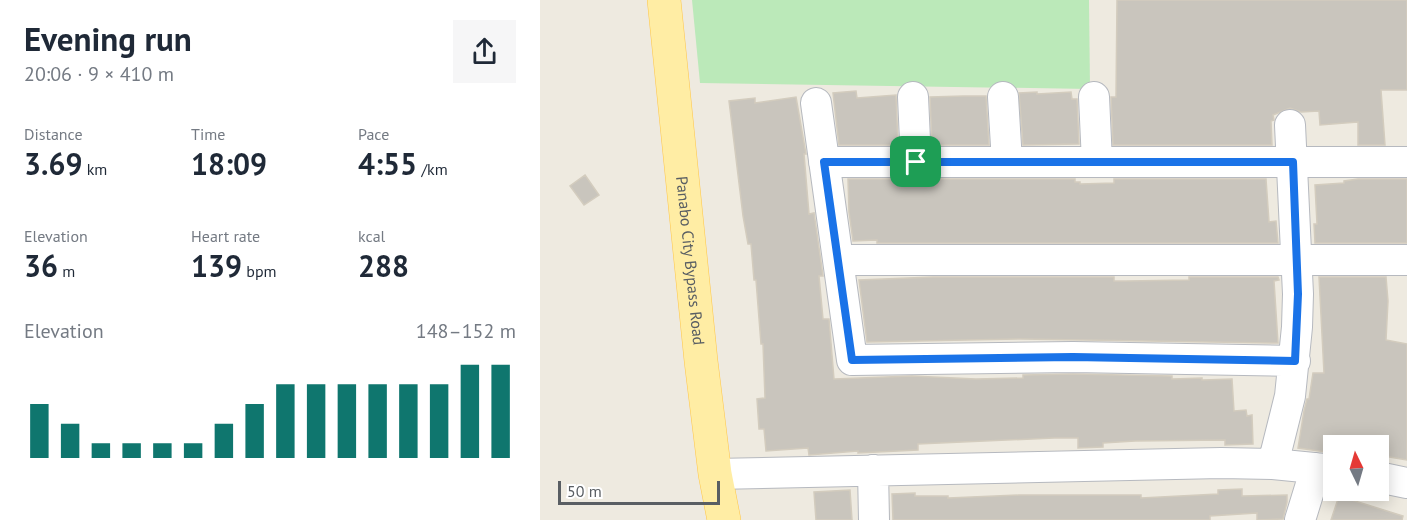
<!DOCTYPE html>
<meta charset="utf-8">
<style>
body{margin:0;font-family:"PT Sans",sans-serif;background:#f6f6f7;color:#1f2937;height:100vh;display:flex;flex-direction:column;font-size:22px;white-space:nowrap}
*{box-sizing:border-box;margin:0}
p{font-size:20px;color:#747a83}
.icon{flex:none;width:33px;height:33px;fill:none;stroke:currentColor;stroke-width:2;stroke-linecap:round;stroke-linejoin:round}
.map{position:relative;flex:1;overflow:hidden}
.drawer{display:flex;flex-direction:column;background:#fff;width:540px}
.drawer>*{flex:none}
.needle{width:39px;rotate:355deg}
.controls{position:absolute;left:783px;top:435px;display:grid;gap:12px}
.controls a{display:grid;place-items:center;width:66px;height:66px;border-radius:0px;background:#fff;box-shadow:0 3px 15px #0003;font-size:30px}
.scale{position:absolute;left:18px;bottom:15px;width:162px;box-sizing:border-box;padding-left:6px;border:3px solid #595e63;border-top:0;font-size:16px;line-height:21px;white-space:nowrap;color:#595e63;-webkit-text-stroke:4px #fff;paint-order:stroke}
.pin{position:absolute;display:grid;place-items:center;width:51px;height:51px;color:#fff;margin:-26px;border-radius:12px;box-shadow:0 3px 9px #0006}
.round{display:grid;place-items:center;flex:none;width:63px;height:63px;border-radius:0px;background:#f6f6f7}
.overview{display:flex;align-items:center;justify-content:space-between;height:102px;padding:0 24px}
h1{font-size:33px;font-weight:800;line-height:45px}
.stats{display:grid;grid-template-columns:repeat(3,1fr);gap:9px;height:102px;padding:6px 24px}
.stats div{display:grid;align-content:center}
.stats b{font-size:30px;font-weight:800}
.stats small{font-size:16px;font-weight:400}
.stats p{font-size:16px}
.chart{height:168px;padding:12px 24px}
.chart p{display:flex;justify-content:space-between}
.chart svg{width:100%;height:108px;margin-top:6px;stroke:#0f766e;stroke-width:6}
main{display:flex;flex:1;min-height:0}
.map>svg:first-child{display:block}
</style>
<main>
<section class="drawer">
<div class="overview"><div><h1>Evening run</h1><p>20:06 · 9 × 410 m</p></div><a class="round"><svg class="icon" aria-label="share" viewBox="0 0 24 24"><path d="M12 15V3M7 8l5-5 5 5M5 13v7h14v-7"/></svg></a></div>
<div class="stats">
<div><p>Distance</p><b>3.69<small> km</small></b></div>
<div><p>Time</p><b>18:09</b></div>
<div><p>Pace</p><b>4:55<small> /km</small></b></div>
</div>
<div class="stats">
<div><p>Elevation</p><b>36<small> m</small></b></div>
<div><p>Heart rate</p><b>139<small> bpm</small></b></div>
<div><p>kcal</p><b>288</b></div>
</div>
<div class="chart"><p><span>Elevation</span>148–152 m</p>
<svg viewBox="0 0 160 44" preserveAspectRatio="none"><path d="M5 44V22M15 44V30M25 44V38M35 44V38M45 44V38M55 44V38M65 44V30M75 44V22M85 44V14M95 44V14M105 44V14M115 44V14M125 44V14M135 44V14M145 44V6M155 44V6"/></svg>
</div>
</section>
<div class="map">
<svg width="867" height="520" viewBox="0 0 867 520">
<rect width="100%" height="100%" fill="#eeeae0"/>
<!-- green -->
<path fill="#bbe9b9" d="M 152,0 L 549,0 L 550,89 L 160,83 Z"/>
<!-- building -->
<path fill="#c9c5bd" stroke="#d3ccbe" stroke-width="1.5" d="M 577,0 L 867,0 L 867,90 L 841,90 L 845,145 L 818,145 L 818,122 L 780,125 L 779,111 L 761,112 L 750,108 L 733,115 L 734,120 L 731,121 L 732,145 L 573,145 L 571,97 L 576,97 Z
M 316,91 L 317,98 L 356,95 L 358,145 L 299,145 L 293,93 Z
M 497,92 L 497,94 L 531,92 L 532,99 L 537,99 L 539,144 L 483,145 L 479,93 Z
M 424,96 L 446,96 L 449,145 L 392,145 L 390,97 Z
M 256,97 L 266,154 L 264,154 L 269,214 L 274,213 L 283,276 L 279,276 L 283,319 L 289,319 L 294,379 L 372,376 L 436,379 L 483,378 L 483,375 L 533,374 L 632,376 L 632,379 L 662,378 L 662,380 L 692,379 L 694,411 L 706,410 L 707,416 L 712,415 L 713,444 L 685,445 L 685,440 L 595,441 L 563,443 L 563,447 L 538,448 L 538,438 L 514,438 L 378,444 L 378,450 L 318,453 L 318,451 L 269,455 L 268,448 L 226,451 L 224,429 L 219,429 L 217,399 L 225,398 L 223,344 L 221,344 L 216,280 L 214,280 L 211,244 L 208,244 L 203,216 L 189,101 L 215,98 L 215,103 Z
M 45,175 L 59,195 L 44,205 L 30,186 Z
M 308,179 L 535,179 L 535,182 L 540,182 L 540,184 L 574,183 L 574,179 L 726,179 L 729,222 L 736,221 L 738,243 L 337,243 L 337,240 L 313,241 L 309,212 Z
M 818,179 L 867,179 L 867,243 L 775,243 L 774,224 L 777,224 L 775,185 L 804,183 L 804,181 Z
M 393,277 L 574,277 L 574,281 L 586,281 L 649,280 L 649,277 L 738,277 L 739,280 L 734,281 L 738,343 L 481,339 L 327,342 L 319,280 Z
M 779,277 L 846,277 L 848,301 L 846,340 L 867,344 L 867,460 L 838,455 L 838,446 L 787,446 L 786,452 L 758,448 L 764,411 L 767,399 L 769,399 L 773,373 L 784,373 Z
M 702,489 L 702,496 L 747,495 L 747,502 L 743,519 L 717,520 L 717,513 L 670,516 L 670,520 L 353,520 L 352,494 L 375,493 L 375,496 L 408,496 L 408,498 L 479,495 L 601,495 L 601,498 L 678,494 L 678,490 Z
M 310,490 L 312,520 L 276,520 L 274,492 Z
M 799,496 L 863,516 L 862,520 L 791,520 Z"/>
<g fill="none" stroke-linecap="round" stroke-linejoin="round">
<defs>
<path id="minor" d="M 373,97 L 376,162
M 463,97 L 467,162
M 554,97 L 557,162
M 276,103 L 312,360 L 533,357 L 755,361
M 284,162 L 867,162
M 298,260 L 867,260
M 733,464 L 750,396 L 757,327 L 758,294 L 750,125
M 333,470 L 334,520
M 175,474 L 681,463 L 733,464 L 794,470
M 838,477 L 867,483
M 760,520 L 776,468"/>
<g id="major">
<path id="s1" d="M 124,0 L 161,361 L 175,474 L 184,520"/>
</g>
</defs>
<!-- minor casing -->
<use href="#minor" stroke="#b6b9bf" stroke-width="32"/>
<!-- major casing -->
<use href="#major" stroke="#ffc648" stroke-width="34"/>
<!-- minor -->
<use href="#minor" stroke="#fff" stroke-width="30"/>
<!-- major -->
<use href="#major" stroke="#ffeda4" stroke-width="33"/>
</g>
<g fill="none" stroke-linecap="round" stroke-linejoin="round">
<defs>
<path id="route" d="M 284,162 L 753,162 L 758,294 L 755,361 L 533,357 L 312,360 Z"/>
</defs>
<!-- route casing -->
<use href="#route" stroke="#fff" stroke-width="12"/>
<!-- route -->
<use href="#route" stroke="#1a73e8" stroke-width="8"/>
</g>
<g text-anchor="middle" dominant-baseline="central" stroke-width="4.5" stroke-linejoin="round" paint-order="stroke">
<!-- street labels -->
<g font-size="16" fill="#595e63" stroke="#fff">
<text stroke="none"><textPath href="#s1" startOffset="262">Panabo City Bypass Road</textPath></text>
</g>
</g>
</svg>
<div class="controls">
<a><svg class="needle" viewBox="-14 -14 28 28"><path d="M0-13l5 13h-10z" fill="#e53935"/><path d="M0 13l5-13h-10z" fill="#747a83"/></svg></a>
</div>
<div class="scale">50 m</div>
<div class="pin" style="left:376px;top:162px;background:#1e9e55"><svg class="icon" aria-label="arrive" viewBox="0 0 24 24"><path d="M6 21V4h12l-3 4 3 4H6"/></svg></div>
</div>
</main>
